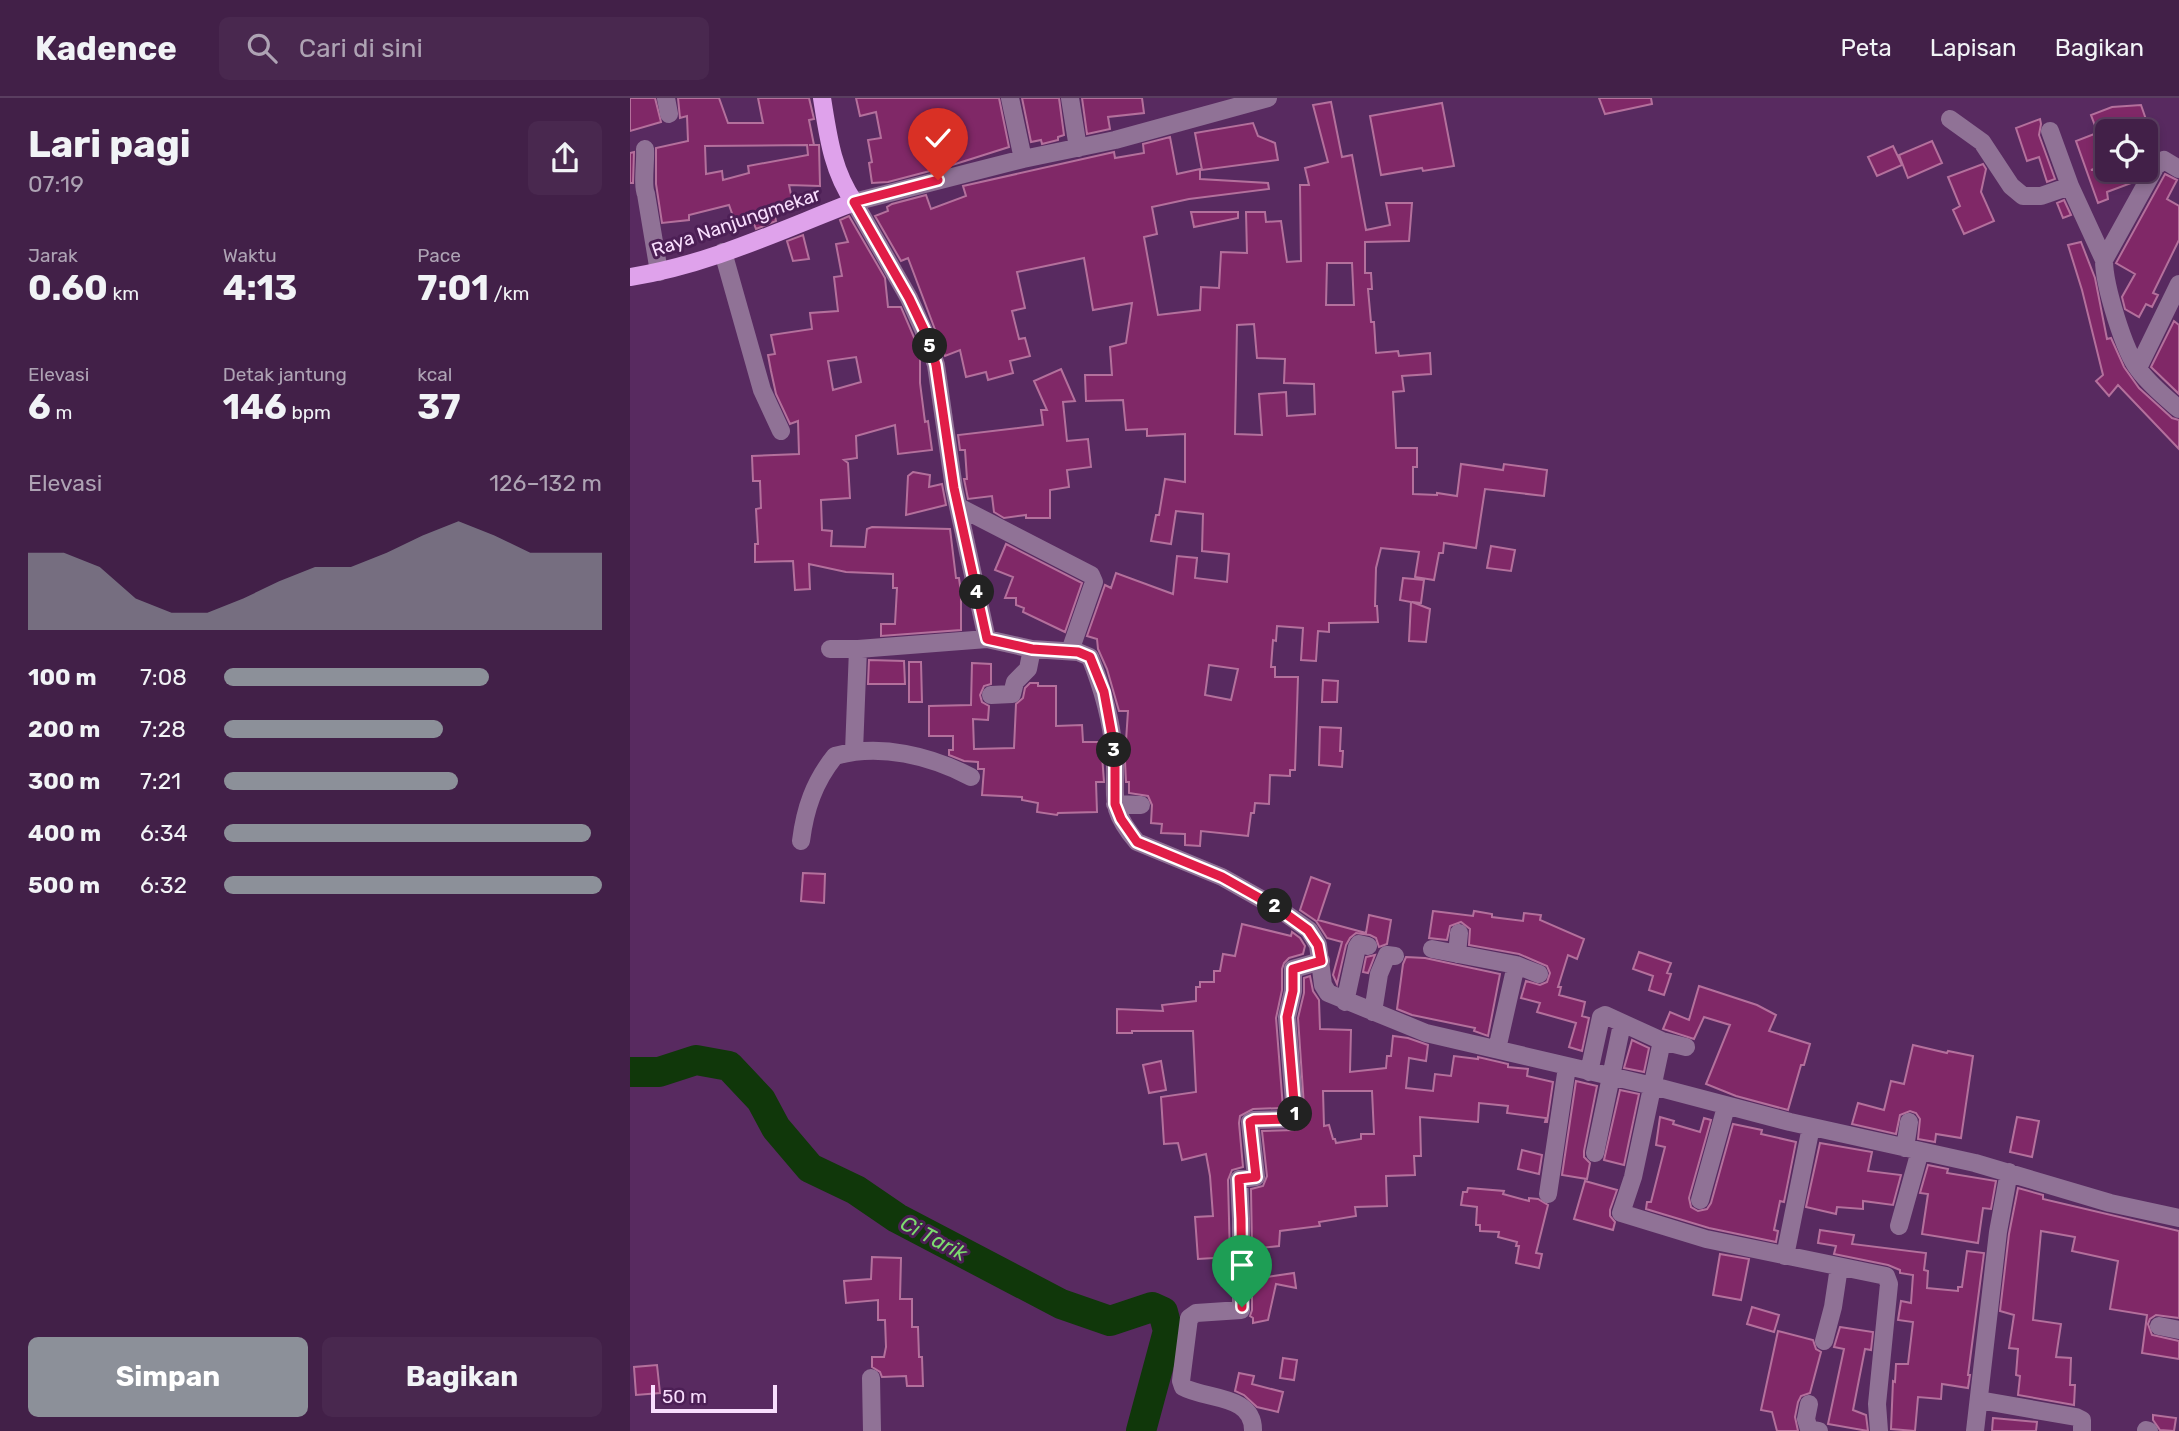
<!DOCTYPE html>
<html lang="id">
<meta charset="utf-8">
<style>
body{margin:0;font-family:Rubik,sans-serif;background:#49284f;color:#f1f3f6;height:100vh;display:flex;flex-direction:column;font-size:26px;white-space:nowrap}
*{box-sizing:border-box;margin:0}
p{font-size:23px;color:#aea3b4}
.icon{flex:none;width:38px;height:38px;fill:none;stroke:currentColor;stroke-width:2;stroke-linecap:round;stroke-linejoin:round}
.map{position:relative;flex:1;overflow:hidden}
.panel{display:flex;flex-direction:column;background:#422048;width:630px}
.panel>*{flex:none}
.controls{position:absolute;left:1465px;top:21px;display:grid;gap:14px}
.controls a{display:grid;place-items:center;width:63px;height:63px;border-radius:10px;background:#422048;box-shadow:0 4px 10px #0003,0 0 0 2px #5a3e60;font-size:35px}
.scale{position:absolute;left:21px;bottom:18px;width:126px;box-sizing:border-box;padding-left:7px;border:4px solid #f8ddfd;border-top:0;font-size:19px;line-height:24px;white-space:nowrap;color:#f8ddfd;-webkit-text-stroke:5px #4c1f55;paint-order:stroke}
.pin{position:absolute;display:grid;place-items:center;width:60px;height:60px;color:#fff;margin:-72px -30px;border-radius:50% 50% 50% 0;rotate:-45deg;box-shadow:0 0 7px #0007}
.pin .icon{rotate:45deg}
.km{position:absolute;width:35px;height:35px;margin:-18px;border-radius:50%;background:#222;color:#fff;font-size:19px;line-height:35px;text-align:center}
.round{display:grid;place-items:center;flex:none;width:74px;height:74px;border-radius:10px;background:#49284f}
.summary{display:flex;align-items:center;justify-content:space-between;height:119px;padding:0 28px}
h1{font-size:38px;font-weight:700;line-height:52px}
.metrics{display:grid;grid-template-columns:repeat(3,1fr);gap:10px;height:119px;padding:7px 28px}
.metrics div{display:grid;align-content:center}
.metrics b{font-size:35px;font-weight:700}
.metrics small{font-size:19px;font-weight:400}
.metrics p{font-size:19px}
.chart{height:196px;padding:14px 28px}
.chart p{display:flex;justify-content:space-between}
.chart svg{width:100%;height:126px;margin-top:7px;fill:#8c9099;opacity:.7}
.primary-button{display:flex;gap:14px;margin-top:auto;padding:14px 28px}
.primary-button a{flex:1;height:80px;border-radius:10px;background:#8c9099;color:#fff;font-size:28px;font-weight:700;line-height:80px;text-align:center}
.primary-button a+a{background:#49284f;color:#f1f3f6}
ul{padding:0 28px;list-style:none;font-size:23px}
li{display:grid;grid-template-columns:112px 84px 1fr;align-items:center;height:52px}
li i{height:18px;border-radius:9px;background:#8c9099}
header{display:flex;align-items:center;gap:42px;box-sizing:border-box;height:98px;padding:0 35px;background:#422048;border-bottom:2px solid #5a3e60}
header strong{font-size:33px}
nav{display:flex;gap:38px;margin-inline-start:auto;font-size:24px}
.search{width:490px;height:63px;background:#49284f;display:flex;align-items:center;gap:18px;box-sizing:border-box;padding:0 24px;border-radius:10px;color:#aea3b4;font-size:26px}
main{display:flex;flex:1;min-height:0}
.map>svg:first-child{display:block}
</style>
<header>
<strong>Kadence</strong>
<div class="search"><svg class="icon" aria-label="search" viewBox="0 0 24 24"><circle cx="10" cy="10" r="6"/><path d="M15 15l6 6"/></svg>Cari di sini</div>
<nav><a>Peta</a><a>Lapisan</a><a>Bagikan</a></nav>
</header>
<main>
<section class="panel">
<div class="summary"><div><h1>Lari pagi</h1><p>07:19</p></div><a class="round"><svg class="icon" aria-label="share" viewBox="0 0 24 24"><path d="M12 15V3M7 8l5-5 5 5M5 13v7h14v-7"/></svg></a></div>
<div class="metrics">
<div><p>Jarak</p><b>0.60<small> km</small></b></div>
<div><p>Waktu</p><b>4:13</b></div>
<div><p>Pace</p><b>7:01<small> /km</small></b></div>
</div>
<div class="metrics">
<div><p>Elevasi</p><b>6<small> m</small></b></div>
<div><p>Detak jantung</p><b>146<small> bpm</small></b></div>
<div><p>kcal</p><b>37</b></div>
</div>
<div class="chart"><p><span>Elevasi</span>126–132 m</p>
<svg viewBox="0 0 160 44" preserveAspectRatio="none"><path d="M0 44V17L10 17L20 22L30 33L40 38L50 38L60 33L70 27L80 22L90 22L100 17L110 11L120 6L130 11L140 17L150 17L160 17V44z"/></svg>
</div>
<ul>
<li><b>100 m</b>7:08<i style="width:70%"></i></li>
<li><b>200 m</b>7:28<i style="width:58%"></i></li>
<li><b>300 m</b>7:21<i style="width:62%"></i></li>
<li><b>400 m</b>6:34<i style="width:97%"></i></li>
<li><b>500 m</b>6:32<i style="width:100%"></i></li>
</ul>
<div class="primary-button"><a>Simpan</a><a>Bagikan</a></div>
</section>
<div class="map">
<svg width="1549" height="1333" viewBox="0 0 1549 1333">
<rect width="100%" height="100%" fill="#582a60"/>
<g fill="none" stroke-linecap="round" stroke-linejoin="round">
<!-- river -->
<path stroke="#10370a" stroke-width="30" d="M 0,974 L 29,974 L 66,962 L 99,968 L 131,1002 L 146,1030 L 180,1070 L 226,1092 L 267,1120 L 431,1206 L 480,1223 L 522,1209 L 533,1214 L 538,1233 L 511,1333"/>
</g>
<!-- building -->
<path fill="#802867" stroke="#b4709c" stroke-width="2" fill-rule="evenodd" d="M 0,0 L 25,0 L 31,24 L 0,33 Z
M 48,0 L 89,0 L 98,25 L 133,25 L 128,0 L 179,0 L 184,21 L 179,22 L 184,47 L 179,47 L 189,47 L 190,88 L 159,87 L 163,106 L 143,110 L 146,123 L 126,131 L 120,116 L 104,121 L 99,107 L 59,117 L 59,122 L 32,125 L 26,86 L 26,50 L 58,43 L 57,18 L 50,20 ZM 177,47 L 178,57 L 118,68 L 119,75 L 93,82 L 92,73 L 76,76 L 75,48 Z
M 226,0 L 369,0 L 379,49 L 319,68 L 258,84 L 242,85 L 239,65 L 242,64 L 238,42 L 251,40 L 246,14 L 230,18 Z
M 392,0 L 429,0 L 434,37 L 428,39 L 428,42 L 412,46 L 411,42 L 401,44 Z
M 452,0 L 512,0 L 514,15 L 478,19 L 480,31 L 457,36 Z
M 969,0 L 1021,0 L 1022,6 L 975,16 Z
M 701,4 L 712,59 L 722,57 L 736,132 L 760,127 L 756,105 L 782,105 L 779,143 L 735,144 L 735,175 L 741,175 L 742,191 L 738,191 L 741,224 L 744,224 L 746,255 L 768,253 L 769,258 L 800,255 L 801,276 L 772,278 L 774,293 L 763,294 L 766,350 L 787,350 L 787,369 L 783,369 L 783,396 L 807,397 L 807,395 L 827,398 L 831,366 L 873,372 L 874,366 L 917,372 L 914,398 L 855,391 L 846,450 L 814,445 L 813,455 L 809,455 L 804,482 L 785,479 L 789,454 L 751,450 L 746,470 L 745,508 L 747,508 L 748,524 L 699,525 L 699,534 L 688,533 L 686,563 L 671,562 L 673,530 L 647,528 L 646,543 L 643,542 L 641,569 L 645,569 L 645,579 L 668,579 L 665,672 L 660,672 L 660,678 L 640,677 L 639,706 L 625,705 L 624,715 L 621,715 L 618,738 L 571,733 L 570,748 L 555,747 L 555,736 L 531,735 L 532,726 L 521,725 L 522,707 L 518,698 L 499,695 L 499,684 L 496,684 L 494,643 L 496,643 L 498,613 L 489,613 L 477,571 L 468,551 L 467,541 L 457,538 L 475,487 L 481,490 L 486,475 L 543,496 L 547,458 L 567,460 L 565,480 L 597,484 L 599,456 L 572,453 L 573,416 L 546,413 L 541,446 L 521,443 L 526,417 L 529,417 L 535,381 L 555,384 L 555,336 L 517,338 L 517,331 L 496,332 L 493,302 L 456,303 L 455,277 L 482,277 L 480,249 L 496,245 L 502,205 L 463,212 L 454,160 L 387,174 L 395,210 L 382,213 L 389,241 L 395,240 L 400,258 L 380,263 L 383,275 L 358,282 L 356,274 L 336,279 L 330,252 L 315,258 L 278,160 L 271,163 L 245,118 L 258,113 L 257,109 L 262,106 L 296,97 L 301,111 L 336,98 L 333,88 L 484,54 L 485,60 L 514,55 L 513,46 L 540,39 L 547,76 L 570,71 L 570,81 L 638,85 L 639,91 L 559,101 L 522,109 L 527,136 L 514,139 L 528,217 L 570,212 L 571,189 L 589,190 L 591,154 L 617,155 L 616,114 L 635,114 L 636,124 L 651,123 L 657,164 L 671,163 L 670,87 L 679,87 L 675,70 L 698,64 L 683,7 ZM 697,165 L 722,165 L 724,207 L 696,207 ZM 624,226 L 627,260 L 655,261 L 654,285 L 684,286 L 685,316 L 657,318 L 656,294 L 629,296 L 632,337 L 605,336 L 607,227 ZM 579,567 L 608,571 L 601,602 L 575,597 Z
M 812,5 L 824,68 L 793,73 L 792,70 L 751,77 L 740,18 Z
M 1511,7 L 1520,33 L 1477,33 L 1477,66 L 1461,72 L 1511,72 L 1504,84 L 1477,94 L 1478,101 L 1468,105 L 1446,43 L 1472,33 L 1467,33 L 1461,17 L 1482,9 Z
M 1410,21 L 1411,26 L 1409,37 L 1425,81 L 1417,84 L 1409,59 L 1397,63 L 1386,30 Z
M 623,25 L 628,38 L 645,45 L 648,62 L 572,72 L 565,35 Z
M 1302,43 L 1312,65 L 1278,80 L 1269,57 Z
M 1263,48 L 1272,67 L 1247,78 L 1238,59 Z
M 4,54 L 3,85 L 0,85 L 0,55 Z
M 1353,66 L 1356,71 L 1351,94 L 1364,123 L 1334,136 L 1323,112 L 1330,108 L 1318,79 Z
M 1535,76 L 1547,82 L 1537,101 L 1549,108 L 1549,142 L 1523,195 L 1528,197 L 1522,209 L 1516,206 L 1509,219 L 1495,211 L 1492,199 L 1505,176 L 1486,165 Z
M 1434,102 L 1441,117 L 1433,120 L 1427,105 Z
M 561,114 L 608,114 L 608,120 L 564,129 Z
M 219,118 L 255,180 L 258,209 L 271,209 L 286,244 L 290,257 L 290,285 L 295,324 L 298,323 L 302,352 L 268,356 L 265,327 L 226,338 L 227,360 L 214,362 L 218,365 L 220,400 L 191,402 L 192,432 L 202,433 L 201,448 L 235,449 L 237,431 L 242,429 L 320,431 L 326,480 L 329,480 L 331,495 L 331,532 L 251,538 L 251,526 L 265,526 L 267,490 L 263,490 L 263,476 L 216,474 L 179,466 L 180,491 L 165,492 L 163,463 L 125,464 L 125,446 L 128,446 L 126,411 L 131,410 L 130,383 L 123,383 L 122,358 L 169,356 L 168,323 L 160,326 L 146,296 L 141,273 L 138,257 L 145,256 L 141,237 L 182,231 L 180,215 L 208,213 L 204,179 L 212,178 L 206,146 L 218,144 L 210,122 ZM 226,259 L 231,284 L 203,292 L 198,263 Z
M 173,137 L 179,161 L 163,163 L 157,143 Z
M 1451,144 L 1465,180 L 1477,241 L 1481,240 L 1494,269 L 1509,290 L 1542,320 L 1549,322 L 1549,351 L 1488,287 L 1479,298 L 1466,283 L 1473,277 L 1452,192 L 1438,147 Z
M 1544,223 L 1549,227 L 1549,296 L 1521,269 Z
M 431,271 L 445,303 L 433,304 L 437,343 L 458,341 L 461,369 L 437,372 L 439,389 L 420,392 L 420,420 L 396,420 L 396,417 L 374,420 L 364,414 L 362,398 L 338,401 L 334,381 L 337,381 L 335,352 L 330,352 L 328,337 L 413,327 L 411,312 L 417,312 L 404,283 Z
M 283,374 L 300,377 L 299,389 L 312,386 L 316,407 L 276,417 L 278,378 Z
M 376,446 L 452,485 L 435,534 L 393,514 L 394,510 L 386,507 L 386,500 L 375,500 L 383,479 L 365,472 Z
M 861,448 L 885,452 L 881,473 L 857,470 Z
M 773,480 L 794,482 L 791,505 L 782,504 L 800,511 L 796,544 L 779,543 L 781,504 L 770,502 Z
M 239,562 L 274,563 L 275,586 L 238,586 Z
M 279,564 L 291,564 L 292,604 L 279,604 Z
M 342,565 L 361,566 L 361,586 L 354,588 L 350,597 L 352,604 L 359,608 L 358,622 L 343,621 L 344,651 L 384,650 L 386,606 L 393,600 L 395,590 L 400,585 L 408,585 L 408,588 L 426,588 L 426,628 L 452,627 L 453,644 L 471,644 L 474,684 L 466,684 L 467,714 L 428,715 L 427,717 L 407,714 L 408,705 L 392,702 L 392,699 L 352,697 L 354,671 L 348,671 L 348,664 L 334,663 L 319,657 L 319,652 L 323,652 L 323,638 L 299,638 L 299,608 L 341,607 Z
M 693,582 L 708,583 L 707,604 L 692,604 Z
M 690,629 L 711,630 L 710,653 L 713,653 L 712,669 L 689,667 Z
M 173,775 L 195,776 L 194,805 L 171,803 Z
M 681,779 L 700,786 L 688,822 L 736,835 L 739,817 L 761,822 L 757,846 L 749,849 L 746,840 L 740,837 L 726,835 L 720,840 L 716,847 L 707,886 L 703,877 L 712,844 L 697,840 L 686,823 L 670,812 Z
M 803,813 L 843,818 L 844,813 L 862,816 L 862,819 L 893,823 L 894,815 L 911,817 L 910,822 L 954,841 L 947,861 L 938,857 L 928,889 L 931,889 L 929,897 L 955,904 L 952,918 L 959,920 L 952,953 L 939,949 L 946,925 L 907,914 L 910,905 L 891,900 L 896,883 L 910,887 L 917,884 L 920,875 L 917,868 L 889,856 L 839,847 L 840,831 L 831,824 L 820,828 L 817,842 L 799,840 Z
M 612,826 L 661,838 L 662,834 L 670,840 L 675,848 L 673,856 L 659,860 L 654,865 L 652,871 L 652,892 L 646,920 L 653,1010 L 623,1011 L 610,1018 L 609,1025 L 613,1069 L 602,1072 L 598,1082 L 600,1159 L 568,1161 L 565,1119 L 583,1118 L 580,1078 L 576,1056 L 552,1062 L 548,1045 L 534,1046 L 531,999 L 566,994 L 563,933 L 502,933 L 502,935 L 487,935 L 487,911 L 533,913 L 532,907 L 566,903 L 566,889 L 570,889 L 570,884 L 584,884 L 584,873 L 590,873 L 593,856 L 605,858 Z
M 1009,854 L 1041,865 L 1037,875 L 1041,876 L 1034,897 L 1019,892 L 1023,878 L 1003,871 Z
M 745,857 L 738,875 L 733,874 L 736,859 Z
M 776,859 L 795,860 L 870,876 L 858,938 L 844,933 L 845,930 L 782,917 L 767,911 L 773,866 Z
M 680,878 L 683,893 L 689,902 L 690,931 L 721,932 L 720,974 L 756,970 L 757,958 L 761,958 L 763,938 L 778,940 L 798,947 L 796,963 L 779,960 L 776,990 L 803,993 L 805,976 L 821,978 L 824,958 L 848,961 L 848,959 L 878,966 L 878,969 L 898,971 L 897,978 L 923,984 L 917,1024 L 915,1024 L 916,1020 L 877,1015 L 878,1008 L 849,1005 L 848,1024 L 790,1019 L 791,1058 L 784,1058 L 785,1077 L 756,1078 L 757,1108 L 725,1109 L 726,1118 L 689,1124 L 690,1128 L 650,1133 L 649,1148 L 622,1151 L 621,1091 L 633,1088 L 637,1078 L 632,1033 L 665,1032 L 673,1028 L 675,1023 L 668,920 L 674,895 L 674,880 ZM 693,993 L 742,993 L 744,1036 L 731,1036 L 731,1041 L 706,1045 L 705,1041 L 703,1041 L 699,1027 L 694,1028 Z
M 1069,888 L 1127,907 L 1146,917 L 1139,933 L 1180,946 L 1174,967 L 1171,967 L 1158,1012 L 1106,998 L 1076,986 L 1100,927 L 1074,919 L 1064,941 L 1033,931 L 1040,914 L 1059,922 Z
M 1002,942 L 1019,950 L 1014,974 L 994,970 Z
M 1283,947 L 1317,955 L 1318,953 L 1343,958 L 1331,1040 L 1306,1036 L 1305,1044 L 1288,1041 L 1290,1021 L 1286,1015 L 1280,1013 L 1270,1017 L 1266,1036 L 1222,1026 L 1228,1005 L 1254,1012 L 1261,983 L 1274,986 Z
M 531,963 L 536,992 L 519,995 L 513,967 Z
M 946,983 L 967,988 L 954,1053 L 954,1059 L 960,1065 L 957,1081 L 932,1077 Z
M 990,992 L 1009,996 L 994,1067 L 974,1062 Z
M 1030,1019 L 1044,1023 L 1043,1026 L 1070,1034 L 1074,1020 L 1081,1022 L 1059,1100 L 1061,1109 L 1068,1113 L 1077,1111 L 1081,1105 L 1103,1026 L 1132,1032 L 1131,1036 L 1166,1044 L 1154,1104 L 1150,1103 L 1144,1132 L 1148,1133 L 1146,1144 L 1079,1130 L 1016,1111 L 1017,1104 L 1021,1104 L 1035,1049 L 1026,1047 Z
M 1387,1019 L 1409,1023 L 1402,1059 L 1380,1054 Z
M 1190,1045 L 1242,1054 L 1238,1073 L 1271,1077 L 1263,1107 L 1233,1103 L 1233,1111 L 1207,1109 L 1206,1116 L 1176,1109 Z
M 892,1052 L 912,1057 L 909,1076 L 888,1071 Z
M 1298,1067 L 1318,1071 L 1317,1075 L 1366,1083 L 1361,1111 L 1353,1110 L 1348,1145 L 1292,1136 L 1298,1096 L 1290,1095 Z
M 955,1083 L 987,1092 L 980,1112 L 980,1118 L 985,1124 L 983,1132 L 944,1121 Z
M 838,1090 L 874,1093 L 873,1096 L 899,1103 L 899,1100 L 908,1101 L 918,1107 L 906,1155 L 912,1156 L 909,1170 L 886,1165 L 889,1148 L 886,1148 L 887,1144 L 868,1139 L 869,1134 L 850,1133 L 850,1127 L 846,1127 L 847,1109 L 831,1107 L 833,1094 L 837,1094 Z
M 1388,1090 L 1413,1097 L 1413,1101 L 1549,1133 L 1549,1220 L 1526,1217 L 1520,1221 L 1518,1226 L 1522,1237 L 1549,1243 L 1549,1261 L 1512,1255 L 1517,1217 L 1480,1211 L 1488,1163 L 1442,1153 L 1445,1139 L 1411,1133 L 1403,1222 L 1431,1226 L 1426,1259 L 1441,1260 L 1440,1287 L 1445,1287 L 1444,1307 L 1388,1297 L 1390,1278 L 1386,1277 L 1388,1251 L 1379,1250 L 1384,1217 L 1370,1213 L 1379,1136 Z
M 1190,1132 L 1224,1137 L 1222,1146 L 1296,1155 L 1294,1172 L 1298,1173 L 1297,1190 L 1328,1193 L 1328,1189 L 1332,1189 L 1337,1153 L 1354,1155 L 1338,1277 L 1340,1277 L 1338,1290 L 1312,1286 L 1311,1301 L 1288,1299 L 1285,1333 L 1261,1331 L 1263,1283 L 1265,1284 L 1266,1266 L 1278,1266 L 1283,1224 L 1268,1222 L 1271,1203 L 1281,1205 L 1283,1177 L 1270,1175 L 1270,1172 L 1258,1167 L 1204,1156 L 1206,1148 L 1188,1145 Z
M 1090,1156 L 1119,1161 L 1111,1202 L 1083,1197 Z
M 242,1159 L 271,1160 L 270,1201 L 282,1201 L 282,1229 L 288,1229 L 289,1259 L 292,1259 L 293,1288 L 277,1288 L 276,1278 L 252,1279 L 250,1274 L 242,1269 L 242,1259 L 254,1259 L 256,1249 L 255,1222 L 248,1222 L 248,1202 L 216,1205 L 214,1183 L 241,1181 Z
M 664,1175 L 666,1190 L 646,1186 L 638,1222 L 623,1225 L 623,1220 L 620,1218 L 622,1212 L 622,1181 Z
M 1122,1209 L 1149,1217 L 1144,1234 L 1117,1226 Z
M 1210,1229 L 1243,1234 L 1241,1252 L 1235,1251 L 1223,1312 L 1236,1317 L 1238,1333 L 1198,1326 L 1214,1251 L 1204,1249 Z
M 1148,1233 L 1183,1242 L 1186,1251 L 1191,1254 L 1180,1295 L 1171,1298 L 1168,1304 L 1165,1319 L 1168,1333 L 1147,1333 L 1142,1314 L 1131,1312 Z
M 653,1260 L 667,1262 L 664,1282 L 650,1280 Z
M 27,1267 L 30,1295 L 6,1297 L 4,1269 Z
M 609,1275 L 624,1278 L 622,1286 L 653,1294 L 648,1314 L 627,1309 L 614,1297 L 605,1293 Z
M 1523,1317 L 1546,1320 L 1544,1333 L 1530,1332 L 1523,1322 Z
M 1363,1320 L 1407,1324 L 1406,1333 L 1362,1333 Z"/>
<g fill="none" stroke-linecap="round" stroke-linejoin="round">
<!-- minor -->
<path stroke="#907296" stroke-width="18" d="M 36,0 L 39,16
M 380,0 L 393,61
M 440,0 L 448,50
M 638,0 L 485,42 L 393,61 L 224,104 L 279,200 L 297,240 L 306,267 L 324,390 L 357,541 L 402,551 L 448,554 L 460,559 C 472,589 481,620 484,653 C 489,696 474,705 507,744 L 592,779 L 649,811 L 679,832 L 688,847 L 693,887 L 698,895 L 796,935 L 1023,988 L 1160,1024 L 1345,1065 L 1480,1105 L 1549,1120
M 1320,21 L 1352,44 L 1381,88 L 1393,98 L 1411,98 L 1440,88
M 1420,33 L 1440,88 L 1474,162
M 15,51 C 16,63 12,87 16,96 L 29,174
M 1549,71 L 1534,62 L 1526,68 L 1474,162 C 1474,187 1494,253 1509,272 C 1520,287 1535,299 1549,311
M 93,154 L 132,292 L 151,333
M 1508,270 L 1549,186
M 329,409 L 461,477 L 464,484 L 440,553
M 200,551 L 228,551 L 357,541
M 361,597 L 382,596 L 385,584 L 398,571 L 402,551
M 224,653 L 228,551
M 485,706 L 511,707
M 171,743 C 175,711 184,684 205,658 C 250,645 301,658 341,679
M 802,851 L 886,867 L 909,876
M 827,856 L 829,835
M 715,904 L 727,849 L 729,846 L 738,848
M 743,914 L 749,876 L 757,857 L 765,858
M 1032,943 L 1003,1079 L 991,1115 L 1076,1141 L 1256,1178 L 1259,1186 L 1247,1306 L 1249,1333
M 867,951 L 886,867
M 959,974 L 971,919 L 975,917 L 1032,943 L 1056,949
M 1275,1050 L 1279,1024
M 965,1055 L 992,926
M 918,1096 L 937,969
M 1070,1102 L 1096,1009
M 1269,1128 L 1290,1053
M 1155,1158 L 1181,1029
M 1529,1228 L 1549,1232
M 1194,1243 L 1203,1209 L 1209,1169
M 241,1280 L 242,1333
M 1349,1302 L 1446,1319 L 1452,1322 L 1452,1333
M 1179,1306 L 1176,1321 L 1179,1331 L 1189,1333
M 1516,1332 L 1519,1333
M 623,1333 C 624,1296 576,1302 553,1289 L 551,1283 L 559,1220 L 566,1215 L 611,1212 L 611,1121 L 609,1081 L 626,1079 L 620,1024 L 624,1022 L 664,1021 L 665,1016 L 657,919 L 663,893 L 663,871 L 691,863
M 1345,1333 L 1368,1134 L 1379,1074"/>
<!-- major -->
<path stroke="#dfa2eb" stroke-width="18" d="M 0,179 C 78,167 151,132 224,104 C 202,72 198,37 192,0"/>
</g>
<g fill="none" stroke-linecap="round" stroke-linejoin="round">
<defs>
<path id="route" d="M 308,82 L 224,104 L 279,200 L 298,240 L 306,267 L 324,390 L 357,541 L 402,551 L 448,554 L 460,559 L 474,594 L 485,654 L 485,706 L 491,721 L 507,744 L 592,779 L 649,811 L 678,832 L 688,847 L 691,863 L 663,871 L 663,893 L 657,919 L 665,1016 L 664,1021 L 624,1022 L 620,1024 L 626,1079 L 609,1081 L 611,1121 L 612,1209"/>
</defs>
<!-- route casing -->
<use href="#route" stroke="#fff" stroke-width="14"/>
<!-- route -->
<use href="#route" stroke="#e11d48" stroke-width="9"/>
</g>
<g text-anchor="middle" dominant-baseline="central" stroke-width="6" stroke-linejoin="round" paint-order="stroke">
<!-- street labels -->
<g font-size="19" fill="#f8ddfd" stroke="#4c1f55">
<text transform="translate(106 124) rotate(-19)">Raya Nanjungmekar</text>
</g>
<!-- water labels -->
<g font-size="21" font-style="italic" fill="#7ddc6f" stroke="#4c1f55">
<text transform="translate(304 1140) rotate(28)">Ci Tarik</text>
</g>
</g>
</svg>
<div class="controls">
<a><svg class="icon" aria-label="locate" viewBox="0 0 24 24"><circle cx="12" cy="12" r="6"/><path d="M12 2v4M12 18v4M2 12h4M18 12h4"/></svg></a>
</div>
<div class="scale">50 m</div>
<div class="pin" style="left:612px;top:1209px;background:#1e9e55"><svg class="icon" aria-label="arrive" viewBox="0 0 24 24"><path d="M6 21V4h12l-3 4 3 4H6"/></svg></div>
<div class="pin" style="left:308px;top:82px;background:#d93025"><svg class="icon" aria-label="check" viewBox="0 0 24 24"><path d="M5 12l5 5 9-10"/></svg></div>
<b class="km" style="left:665px;top:1016px">1</b>
<b class="km" style="left:645px;top:808px">2</b>
<b class="km" style="left:484px;top:652px">3</b>
<b class="km" style="left:347px;top:494px">4</b>
<b class="km" style="left:300px;top:248px">5</b>
</div>
</main>
